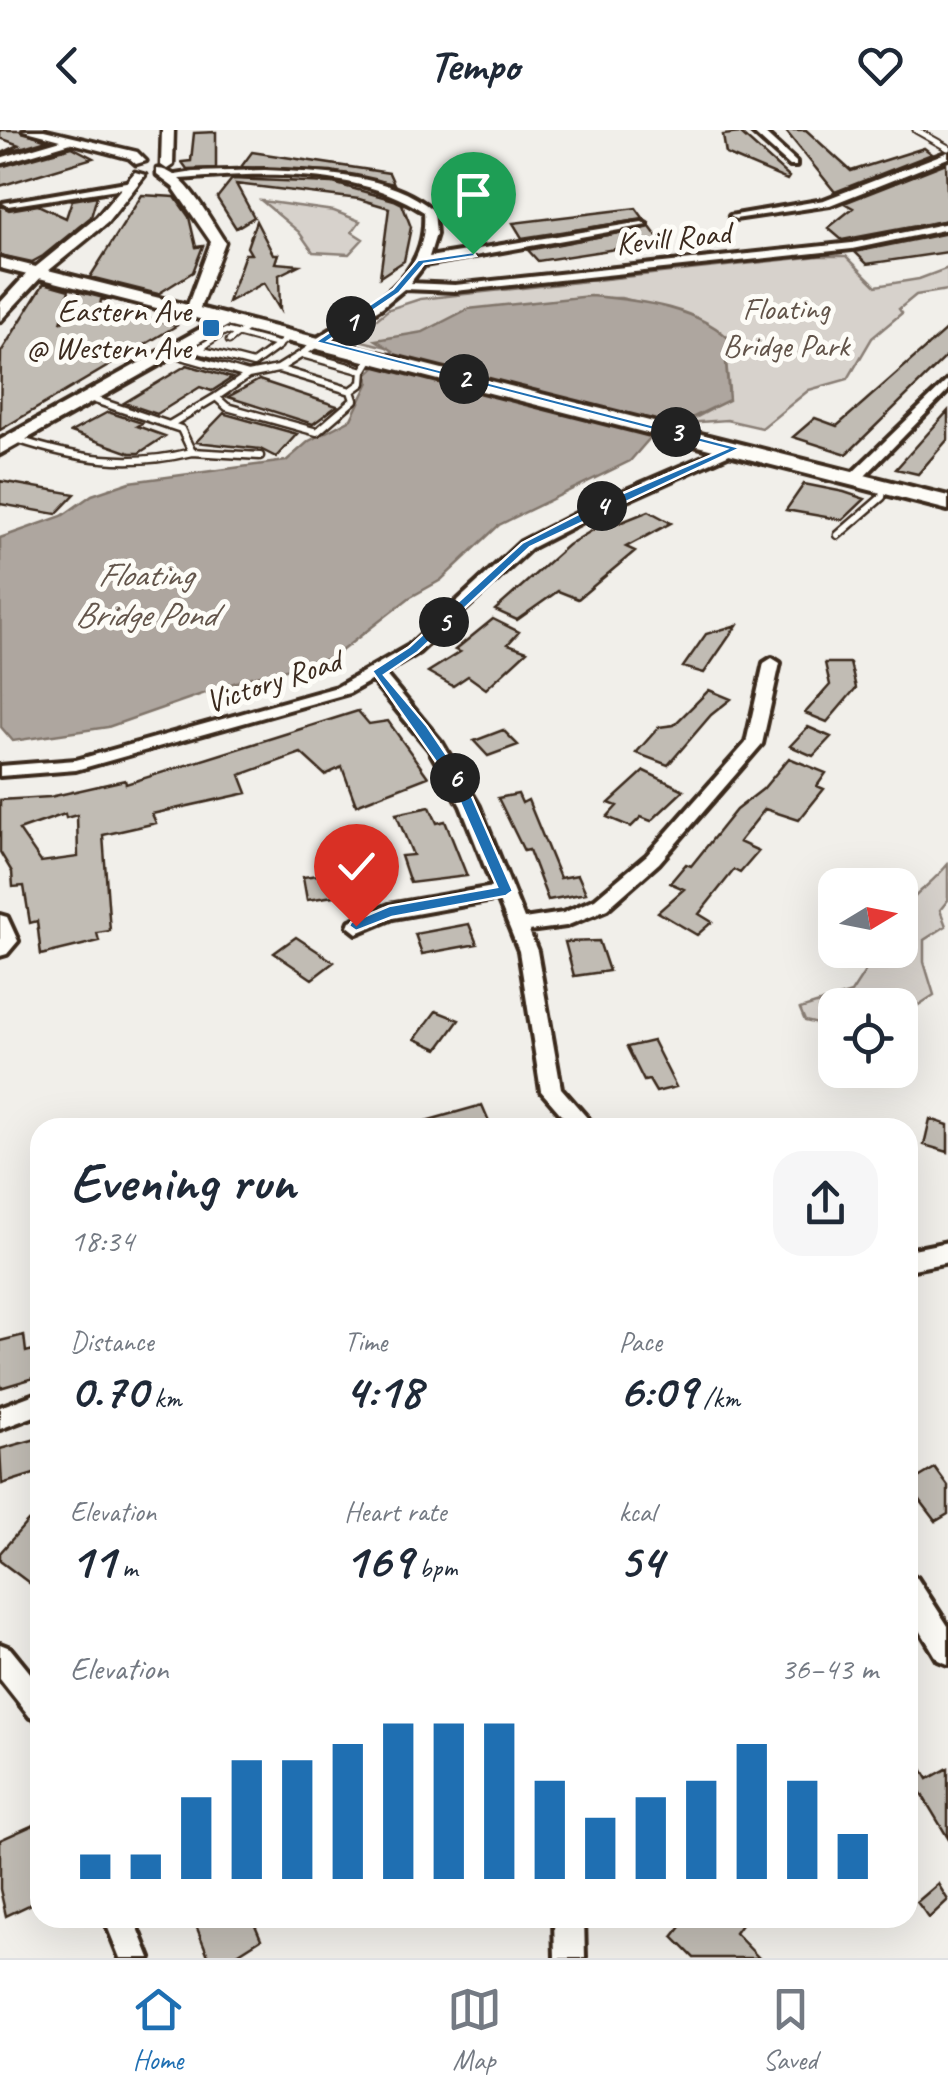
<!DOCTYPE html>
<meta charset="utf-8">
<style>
body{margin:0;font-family:Caveat,sans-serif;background:#f6f6f7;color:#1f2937;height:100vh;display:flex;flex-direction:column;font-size:38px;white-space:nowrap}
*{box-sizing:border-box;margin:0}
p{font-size:32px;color:#747a83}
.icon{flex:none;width:55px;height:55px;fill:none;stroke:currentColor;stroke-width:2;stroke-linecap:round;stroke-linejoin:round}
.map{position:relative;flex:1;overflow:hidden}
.drawer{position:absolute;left:30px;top:988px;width:888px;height:810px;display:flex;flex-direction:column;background:#fff;border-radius:30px;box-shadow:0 10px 40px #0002}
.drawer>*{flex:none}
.needle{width:65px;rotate:80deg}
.fabs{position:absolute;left:818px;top:738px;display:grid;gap:20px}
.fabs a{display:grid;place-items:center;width:100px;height:100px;border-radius:20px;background:#fff;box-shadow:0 10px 40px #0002;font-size:50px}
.pin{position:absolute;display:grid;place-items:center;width:85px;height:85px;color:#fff;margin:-102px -42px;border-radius:50% 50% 50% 0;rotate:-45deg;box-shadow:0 0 10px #0007}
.pin .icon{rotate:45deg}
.km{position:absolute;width:50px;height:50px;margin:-25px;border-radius:50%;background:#222;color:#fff;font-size:28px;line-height:50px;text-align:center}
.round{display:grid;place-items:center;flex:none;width:105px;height:105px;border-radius:30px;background:#f6f6f7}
.summary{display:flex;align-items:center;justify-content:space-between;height:170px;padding:0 40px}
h1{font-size:55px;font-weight:600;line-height:75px}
.metrics{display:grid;grid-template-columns:repeat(3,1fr);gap:15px;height:170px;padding:10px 40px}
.metrics div{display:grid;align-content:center}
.metrics b{font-size:50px;font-weight:600}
.metrics small{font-size:28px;font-weight:400}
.metrics p{font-size:28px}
.chart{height:280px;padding:20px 40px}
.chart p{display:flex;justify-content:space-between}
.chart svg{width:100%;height:180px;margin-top:10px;stroke:#1f6fb2;stroke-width:6}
header{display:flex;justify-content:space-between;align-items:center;height:130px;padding:0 40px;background:#fff;font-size:45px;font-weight:600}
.tabs{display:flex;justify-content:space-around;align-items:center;height:140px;border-top:2px solid #e0e1e3;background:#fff;font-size:28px;color:#747a83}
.tabs a{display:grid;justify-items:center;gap:5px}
.tabs .active{color:#1f6fb2}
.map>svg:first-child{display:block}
</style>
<header><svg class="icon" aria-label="back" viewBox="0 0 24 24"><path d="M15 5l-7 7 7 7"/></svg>Tempo<svg class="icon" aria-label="heart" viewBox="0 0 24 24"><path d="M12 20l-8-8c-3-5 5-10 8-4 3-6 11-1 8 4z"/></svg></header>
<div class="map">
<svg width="948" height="1828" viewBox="0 0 948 1828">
<rect width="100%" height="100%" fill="#f1efea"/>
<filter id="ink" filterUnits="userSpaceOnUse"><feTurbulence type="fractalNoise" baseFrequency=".01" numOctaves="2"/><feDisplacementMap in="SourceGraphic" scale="20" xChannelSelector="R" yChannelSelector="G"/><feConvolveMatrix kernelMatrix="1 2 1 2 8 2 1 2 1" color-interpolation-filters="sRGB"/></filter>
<g filter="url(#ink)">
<!-- green -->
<path fill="#d7d2cc" stroke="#897e75" stroke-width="2.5" d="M 262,71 L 334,81 L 360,91 L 352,102 L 363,109 L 349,124 L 313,122 L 299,102 Z
M 819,126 L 846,126 L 876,156 L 919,149 L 948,138 L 948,160 L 916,165 L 899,179 L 902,183 L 872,208 L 848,249 L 809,260 L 762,298 L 727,290 L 686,293 L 712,279 L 729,260 L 726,232 L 663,178 L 621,168 L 577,168 L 403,221 L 362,211 L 357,205 L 389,179 L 420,169 Z
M 948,734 L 948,770 L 940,780 L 946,796 L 924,810 L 924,832 L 934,865 L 900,887 L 900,875 L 835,875 L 835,898 L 805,891 L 800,879 L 851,863 L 879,820 L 900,820 C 900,763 917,771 948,734 Z"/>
<!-- water -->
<path fill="#aea69f" stroke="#80746b" stroke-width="2.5" d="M 590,166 C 639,170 702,177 735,215 L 726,233 L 729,270 L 650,308 L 630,331 L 499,395 L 441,450 L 409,468 L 332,528 L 248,548 L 108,597 L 13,611 L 1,597 L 0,408 L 62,386 L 92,365 L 130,352 L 286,331 L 309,311 L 351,289 L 369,252 L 367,245 L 393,221 L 376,210 L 423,202 L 468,179 Z"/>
<!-- building -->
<path fill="#c1bcb4" stroke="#3b2a1e" stroke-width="2.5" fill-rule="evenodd" d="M 0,0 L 19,0 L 47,10 L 0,24 L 19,15 L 0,8 Z
M 785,0 L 806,0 L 851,41 L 924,18 L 932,24 L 835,62 Z
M 216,2 L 216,38 L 187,39 L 182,32 L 191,31 L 194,3 Z
M 740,3 L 789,47 L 787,50 L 726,24 L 723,5 Z
M 72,17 L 93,28 L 0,56 L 0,37 Z
M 252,22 L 389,43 L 394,54 L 331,41 L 241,37 Z
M 946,33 L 948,90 L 842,110 L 828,98 L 853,78 L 844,73 Z
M 232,49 L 333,53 L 394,70 L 402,74 L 411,97 L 404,131 L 380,147 L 389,78 L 359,69 L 236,54 L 254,87 L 236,98 L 217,68 Z
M 142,65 L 175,67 L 189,87 L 196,117 L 203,116 L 193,142 L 158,164 L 90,147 Z
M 97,66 L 91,87 L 43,126 L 32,132 L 0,125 L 0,75 L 9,80 L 38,75 L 66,88 L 72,70 Z
M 636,78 L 644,89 L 522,108 L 513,93 Z
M 256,91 L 273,124 L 278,124 L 275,133 L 299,135 L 279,145 L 280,180 L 264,153 L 228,172 L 245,124 L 251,124 L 247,117 Z
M 650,97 L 661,112 L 538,131 L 528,120 Z
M 948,103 L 948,122 L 867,134 L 855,122 Z
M 44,153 L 69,160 L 61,193 L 80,162 L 112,170 L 101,170 L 100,176 L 176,196 L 0,300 L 1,222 Z
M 948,198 L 948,225 L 847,324 L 793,307 L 815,288 L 837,296 Z
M 187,235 L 232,248 L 212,261 L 200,257 L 157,284 L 124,273 Z
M 259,250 L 337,276 L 313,294 L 228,267 Z
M 948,281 L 948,309 L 918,344 L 896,339 Z
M 108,282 L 142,293 L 137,296 L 165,306 L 139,323 L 130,323 L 71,302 Z
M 224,283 L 225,284 L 297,304 L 276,327 L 260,319 L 196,312 Z
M 0,351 L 75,364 L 56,384 L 0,374 Z
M 804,354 L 844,362 L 865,369 L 843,390 L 786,380 Z
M 649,381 L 671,393 L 626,417 L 635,421 L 578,469 L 558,461 L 517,490 L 495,480 L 568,415 L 598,397 L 612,396 Z
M 493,489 L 519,502 L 508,514 L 527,521 L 486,559 L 468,546 L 453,556 L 428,542 L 460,522 L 455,520 Z
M 737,495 L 704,543 L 683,537 L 706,504 Z
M 825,533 L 850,533 L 856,558 L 827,592 L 805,583 L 830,555 Z
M 709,560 L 731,569 L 711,585 L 668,635 L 636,623 L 659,597 L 674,595 Z
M 358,581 L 369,594 L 388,591 L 428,647 L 356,675 L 342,637 L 325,645 L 301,623 L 240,645 L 247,663 L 152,684 L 156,693 L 103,705 L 110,801 L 97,803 L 99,811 L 41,825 L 37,791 L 30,793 L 24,756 L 13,757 L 12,742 L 0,722 L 0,670 L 50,667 L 125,650 L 126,654 ZM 65,684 L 66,688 L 77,685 L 78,727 L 41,732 L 19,700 Z
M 808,597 L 831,607 L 813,626 L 790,616 Z
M 503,600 L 518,615 L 488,626 L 474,611 Z
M 789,628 L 826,643 L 817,656 L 824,659 L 799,690 L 765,679 L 739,712 L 759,721 L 740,743 L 734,740 L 699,784 L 712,792 L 697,805 L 658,782 L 684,759 L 670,753 L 686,734 L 691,736 L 736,680 L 763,659 Z
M 644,641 L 684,660 L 651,691 L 641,687 L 631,697 L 607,687 L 617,676 L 609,673 Z
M 518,664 L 522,673 L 528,670 L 560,748 L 578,745 L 586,763 L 548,770 L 529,720 L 524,721 L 498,668 Z
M 430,677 L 437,693 L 445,691 L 467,746 L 410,753 L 401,726 L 413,725 L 396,684 Z
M 355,740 L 360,762 L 307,770 L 303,747 Z
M 469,794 L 477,814 L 422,824 L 415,804 Z
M 296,807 L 334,832 L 312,849 L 274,823 Z
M 599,811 L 609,841 L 574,846 L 565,812 Z
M 436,881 L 459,890 L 438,919 L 415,909 Z
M 653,911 L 676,957 L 656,962 L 649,950 L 644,951 L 627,917 Z
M 482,975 L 492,998 L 423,998 L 422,992 Z
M 930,989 L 948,995 L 948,1022 L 924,1015 Z
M 24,1205 L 26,1222 L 33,1220 L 37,1247 L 0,1258 L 0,1211 Z
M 40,1308 L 40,1342 L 2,1354 L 0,1319 Z
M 935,1338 L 948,1356 L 948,1384 L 936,1391 L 908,1354 Z
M 28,1391 L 40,1400 L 40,1461 L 0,1431 L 0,1423 Z
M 908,1615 L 928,1649 L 948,1638 L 948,1708 L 921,1663 L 908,1671 Z
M 40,1692 L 40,1770 L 6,1786 L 0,1759 L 0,1710 Z
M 938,1754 L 948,1770 L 929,1788 L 917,1772 Z
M 193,1788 L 252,1788 L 261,1809 L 231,1828 L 209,1828 Z
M 688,1788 L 746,1788 L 735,1803 L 759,1828 L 694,1828 L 673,1807 Z"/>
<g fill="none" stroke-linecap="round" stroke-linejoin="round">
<defs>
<path id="service-far1" d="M 916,0 L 948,18
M 229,211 L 238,204 L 279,215
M 180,215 L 188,217
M 201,217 L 226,201 L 238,204 L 252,195
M 276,217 L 292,205
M 312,217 L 319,212"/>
<path id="service" d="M 180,215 L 253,234 L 279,215
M 315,215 L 302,224 L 363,241 L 372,226
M 197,220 L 205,215
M 168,222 L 248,245 L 216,267 L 227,277 L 317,302 L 354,270 L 351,261 L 362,253 L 363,241
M 278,239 L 351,261
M 248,245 L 278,239 L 302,224
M 169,295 L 216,267
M 16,309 C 77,329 128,338 192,322 L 181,299 L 89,268
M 192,322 L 260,326
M 838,405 L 882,367 L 884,356"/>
<path id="minor" d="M 750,0 L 761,0 L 796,32 L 796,36 L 790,36 Z
M 68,8 L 71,13 L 0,34 L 0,28 Z
M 948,22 L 948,28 L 830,75 L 735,89 L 730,86 L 824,70 Z
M 265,40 C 320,43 390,43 434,81 L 436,104 L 429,127 L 642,92 L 647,95 L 424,135 L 410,153 L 455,155 L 852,113 L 948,93 L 948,99 L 852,119 L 455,161 L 404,159 L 382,177 L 320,216 L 316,215 L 316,209 C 366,177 429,152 424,82 C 353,35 249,43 168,50 L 163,47 L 194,42 Z
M 132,51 L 136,56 L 8,76 L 3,73 Z
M 948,250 L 948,261 L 859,352 L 849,352 L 849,346 Z
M 731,315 L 743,318 L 609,378 L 531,418 L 419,522 L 384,543 L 442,613 L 479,676 L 524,789 L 563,783 L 595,769 L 647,725 L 746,613 L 764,533 L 772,528 L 780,533 L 762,614 L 659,733 L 607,779 L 566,796 L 529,801 L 537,821 L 561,958 L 596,998 L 573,998 L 541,961 L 519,821 L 498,769 L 393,788 L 357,803 L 348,796 L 350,791 L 389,775 L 493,757 L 461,676 L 429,619 L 372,550 L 349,563 L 76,640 L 0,646 L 0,636 L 76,630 L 337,557 L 409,516 L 521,412 L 599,372 Z
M 0,785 L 7,787 L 18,811 L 7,824 L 0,826 Z
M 948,1112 L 948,1132 L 908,1140 L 908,1120 Z
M 40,1262 L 40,1284 L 0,1299 L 0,1277 Z
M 908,1444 L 917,1448 L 948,1496 L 948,1534 L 938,1530 L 908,1480 Z
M 0,1514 L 10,1518 L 40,1555 L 40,1591 L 30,1587 L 0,1549 Z
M 104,1788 L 134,1788 L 150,1828 L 120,1828 Z
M 554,1788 L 584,1788 L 585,1828 L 555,1828 Z"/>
<path id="tertiary" d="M 23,0 L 44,0 L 137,22 L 146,31 L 136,34 L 129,28 Z
M 162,0 L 174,0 L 173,35 L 167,39 L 161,35 Z
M 157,39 C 185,39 210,91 225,112 L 198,183 L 186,180 L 211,112 L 173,57 L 157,45 Z
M 135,42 L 145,45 L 107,93 L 42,146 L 32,146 L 32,140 L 97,87 Z"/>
<path id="secondary" d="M 31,139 L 45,143 L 0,191 L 0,173 Z
M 227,184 L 236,189 L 233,193 L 0,324 L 0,310 Z"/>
<path id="primary" d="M 0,128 L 948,366 L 948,380 L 0,138 Z"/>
</defs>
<!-- service-far1 casing -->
<use href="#service-far1" stroke="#3b2a1e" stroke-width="9"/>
<!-- service casing -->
<use href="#service" stroke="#3b2a1e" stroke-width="11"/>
<!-- minor casing -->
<use href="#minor" stroke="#3b2a1e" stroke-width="8"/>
<!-- tertiary casing -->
<use href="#tertiary" stroke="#3b2a1e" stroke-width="7"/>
<!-- secondary casing -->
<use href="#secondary" stroke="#3b2a1e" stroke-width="8"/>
<!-- primary casing -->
<use href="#primary" stroke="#3b2a1e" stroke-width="8"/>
<!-- service-far1 -->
<use href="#service-far1" stroke="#fdfcf7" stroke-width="5"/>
<!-- service -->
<use href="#service" stroke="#fdfcf7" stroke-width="6"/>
<!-- minor -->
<use href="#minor" fill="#fdfcf7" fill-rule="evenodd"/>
<!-- tertiary -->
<use href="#tertiary" fill="#fdfcf7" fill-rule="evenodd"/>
<!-- secondary -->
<use href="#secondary" fill="#fdfcf7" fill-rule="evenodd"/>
<!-- primary -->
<use href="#primary" fill="#fdfcf7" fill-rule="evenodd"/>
</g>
</g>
<!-- route -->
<path fill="#1f6fb2" stroke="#fff" stroke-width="2.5" d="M 473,122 L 476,126 L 424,134 L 399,163 L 328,211 L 741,318 L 530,417 L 418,522 L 384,545 L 427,596 L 467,655 L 513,761 L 506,766 L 392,787 L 356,801 L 349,796 L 351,792 L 389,776 L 497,757 L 453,656 L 372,541 L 409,517 L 522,413 L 600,373 L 726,319 L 315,212 L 393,159 L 418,130 Z"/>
<!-- markers -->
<rect fill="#1f6fb2" stroke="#fdfcf7" stroke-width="4" x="201" y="188" width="20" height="20" rx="5"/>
<g text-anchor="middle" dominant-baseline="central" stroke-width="10" stroke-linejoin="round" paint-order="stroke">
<!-- far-street labels -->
<g font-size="32" fill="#3b2a1e" stroke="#fdfcf7">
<text transform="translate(673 108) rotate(-6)">Kevill Road</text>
<text transform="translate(273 551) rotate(-18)">Victory Road</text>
</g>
<!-- far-park labels -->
<g font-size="32" fill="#62544a" stroke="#fdfcf7">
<text x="786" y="178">Floating<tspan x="786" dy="37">Bridge Park</tspan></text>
</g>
<!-- far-poi labels -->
<g font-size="32" fill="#3b2a1e" stroke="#fdfcf7" text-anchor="end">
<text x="191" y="180">Eastern Ave<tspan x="191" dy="37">@ Western Ave</tspan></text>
</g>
<!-- far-water labels -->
<g font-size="35" font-style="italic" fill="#63554b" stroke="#fdfcf7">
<text x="145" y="444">Floating<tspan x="145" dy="40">Bridge Pond</tspan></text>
</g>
</g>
</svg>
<div class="fabs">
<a><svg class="needle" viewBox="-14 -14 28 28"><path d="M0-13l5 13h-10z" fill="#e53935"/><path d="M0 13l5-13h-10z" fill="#747a83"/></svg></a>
<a><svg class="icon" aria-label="locate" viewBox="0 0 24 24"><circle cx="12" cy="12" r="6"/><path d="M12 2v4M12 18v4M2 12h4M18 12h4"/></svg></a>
</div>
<div class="pin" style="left:473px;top:124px;background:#1e9e55"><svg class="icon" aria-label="arrive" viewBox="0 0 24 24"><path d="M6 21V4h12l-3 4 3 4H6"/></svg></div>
<div class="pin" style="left:356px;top:796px;background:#d93025"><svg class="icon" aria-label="check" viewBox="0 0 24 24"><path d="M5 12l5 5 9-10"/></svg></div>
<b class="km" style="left:351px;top:191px">1</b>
<b class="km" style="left:464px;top:249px">2</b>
<b class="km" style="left:676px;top:302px">3</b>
<b class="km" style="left:602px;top:376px">4</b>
<b class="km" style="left:444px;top:492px">5</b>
<b class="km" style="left:455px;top:648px">6</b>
<section class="drawer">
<div class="summary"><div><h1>Evening run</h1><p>18:34</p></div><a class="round"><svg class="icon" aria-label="share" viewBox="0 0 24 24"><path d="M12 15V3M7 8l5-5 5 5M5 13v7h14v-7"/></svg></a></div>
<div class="metrics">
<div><p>Distance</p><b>0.70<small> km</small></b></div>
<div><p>Time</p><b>4:18</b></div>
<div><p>Pace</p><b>6:09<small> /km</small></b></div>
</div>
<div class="metrics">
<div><p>Elevation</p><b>11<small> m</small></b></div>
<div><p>Heart rate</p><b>169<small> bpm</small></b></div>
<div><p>kcal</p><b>54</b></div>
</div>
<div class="chart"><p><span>Elevation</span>36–43 m</p>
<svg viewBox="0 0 160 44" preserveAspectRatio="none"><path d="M5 44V38M15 44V38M25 44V24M35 44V15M45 44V15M55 44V11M65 44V6M75 44V6M85 44V6M95 44V20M105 44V29M115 44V24M125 44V20M135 44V11M145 44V20M155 44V33"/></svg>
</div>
</section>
</div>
<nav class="tabs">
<a class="active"><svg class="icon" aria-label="home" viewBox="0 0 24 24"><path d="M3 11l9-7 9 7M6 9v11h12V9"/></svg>Home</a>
<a><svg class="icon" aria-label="map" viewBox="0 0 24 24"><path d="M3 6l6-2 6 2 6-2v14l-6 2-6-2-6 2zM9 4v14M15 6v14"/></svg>Map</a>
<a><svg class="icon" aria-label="saved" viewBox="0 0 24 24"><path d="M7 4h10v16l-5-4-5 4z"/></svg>Saved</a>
</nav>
